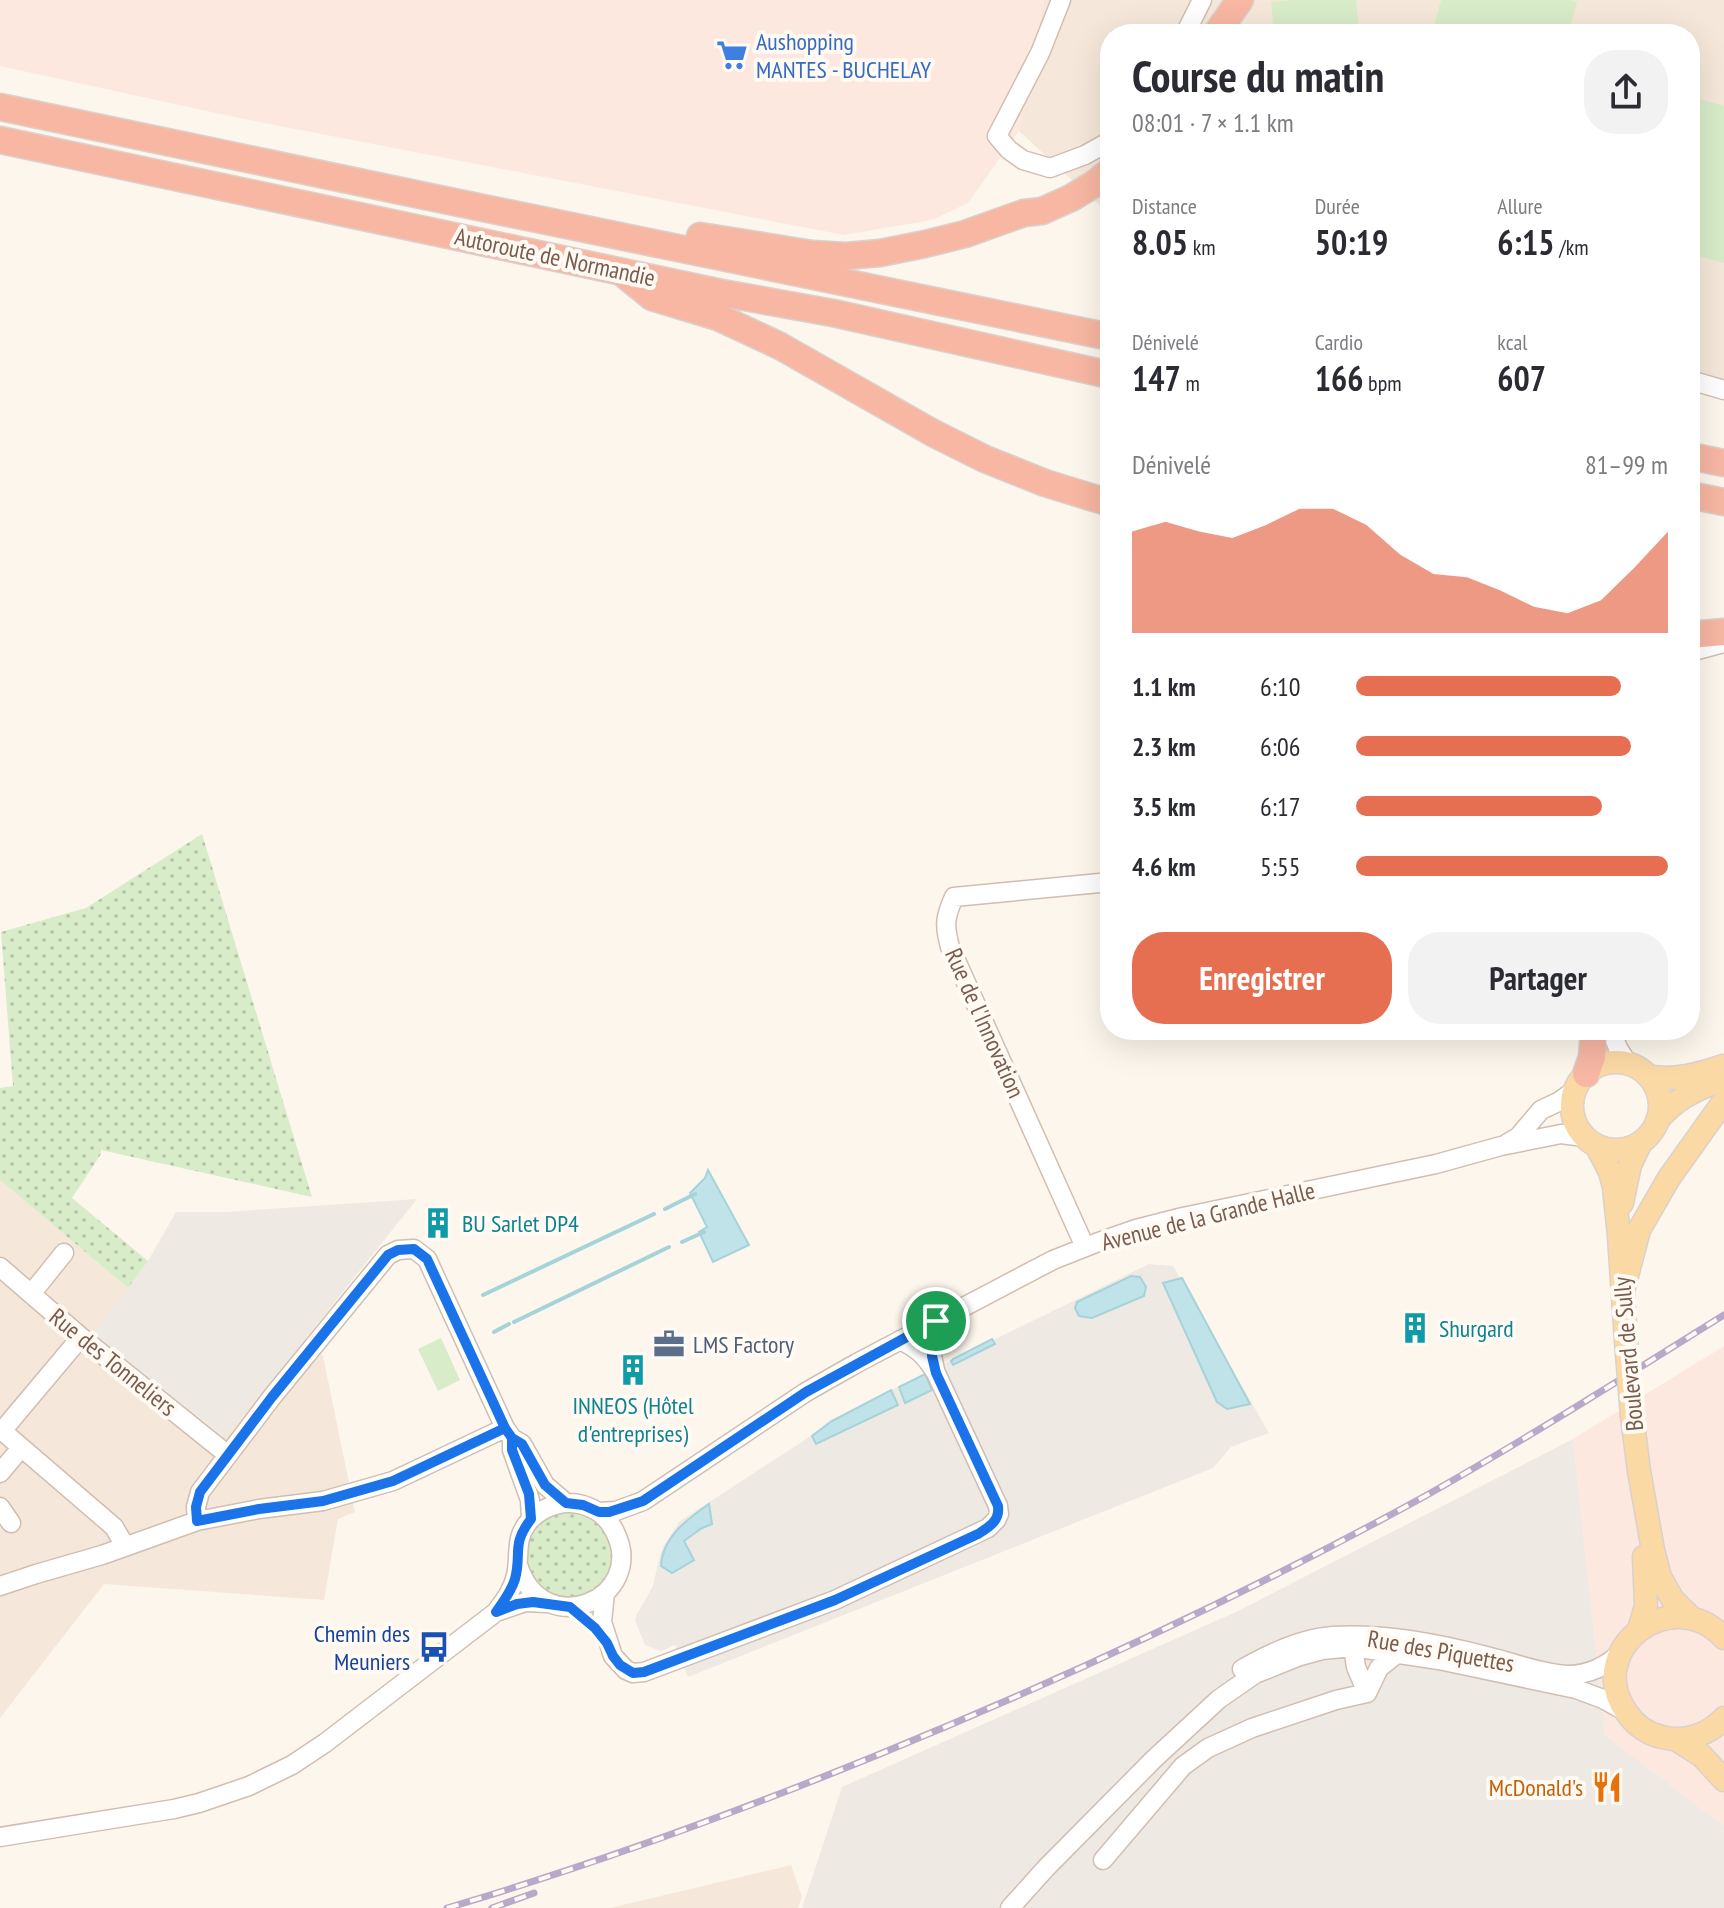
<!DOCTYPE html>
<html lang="fr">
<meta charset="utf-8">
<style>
body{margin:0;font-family:"PT Sans Narrow",sans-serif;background:#f2f2f3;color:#2b2b33;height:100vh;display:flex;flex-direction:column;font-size:30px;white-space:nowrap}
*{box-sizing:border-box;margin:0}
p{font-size:26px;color:#7c7c81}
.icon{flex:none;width:44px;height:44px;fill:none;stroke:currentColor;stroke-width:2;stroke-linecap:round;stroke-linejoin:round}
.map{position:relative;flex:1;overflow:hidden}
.drawer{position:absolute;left:1100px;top:24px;width:600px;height:1016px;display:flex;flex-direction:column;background:#fff;border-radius:32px;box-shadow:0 8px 32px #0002}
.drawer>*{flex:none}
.pin{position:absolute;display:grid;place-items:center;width:68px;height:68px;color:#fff;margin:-34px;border:4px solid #fff;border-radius:50%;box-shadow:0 2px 8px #0007}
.round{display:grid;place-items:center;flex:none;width:84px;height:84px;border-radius:32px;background:#f2f2f3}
.overview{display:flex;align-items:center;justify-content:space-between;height:136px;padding:0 32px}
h1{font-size:44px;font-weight:700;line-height:60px}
.figures{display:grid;grid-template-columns:repeat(3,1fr);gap:12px;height:136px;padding:8px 32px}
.figures div{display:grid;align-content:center}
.figures b{font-size:34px;font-weight:700}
.figures small{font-size:22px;font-weight:400}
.figures p{font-size:22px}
.chart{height:224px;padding:16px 32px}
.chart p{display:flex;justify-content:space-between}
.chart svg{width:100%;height:144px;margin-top:8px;fill:#e76f51;opacity:.7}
.cta{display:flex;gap:16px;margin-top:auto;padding:16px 32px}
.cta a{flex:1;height:92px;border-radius:32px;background:#e76f51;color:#fff;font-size:32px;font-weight:700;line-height:92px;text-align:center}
.cta a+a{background:#f2f2f3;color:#2b2b33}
ul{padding:0 32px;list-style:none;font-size:26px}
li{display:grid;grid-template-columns:128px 96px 1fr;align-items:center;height:60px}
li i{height:20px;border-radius:10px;background:#e76f51}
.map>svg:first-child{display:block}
</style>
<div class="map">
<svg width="1724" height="1908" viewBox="0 0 1724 1908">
<defs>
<pattern id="grass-dots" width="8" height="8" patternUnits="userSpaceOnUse" patternTransform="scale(2)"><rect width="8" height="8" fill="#d8ecc9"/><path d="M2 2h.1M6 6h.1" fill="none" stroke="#b4c2a5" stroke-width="1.8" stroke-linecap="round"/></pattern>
</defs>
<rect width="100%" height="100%" fill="#fdf6ec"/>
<!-- residential -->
<path fill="#f5e8da" d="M 1044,0 L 1724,0 L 1724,389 L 1690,380 L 1690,34 L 1110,34 L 1110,215 L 1019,131 Z
M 0,1180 L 128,1288 L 95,1333 L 223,1437 L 306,1338 L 323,1356 L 355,1512 L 338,1519 L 324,1600 L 104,1584 L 0,1718 Z
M 791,1865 L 802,1897 L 798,1908 L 610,1908 Z"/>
<!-- commercial -->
<path fill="#fde8e0" d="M 0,0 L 1044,0 L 1019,131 L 968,203 L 932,220 L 844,235 L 239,118 L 0,66 Z
M 1724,1346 L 1724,1826 L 1605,1735 L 1573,1439 Z"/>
<!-- industrial -->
<path fill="#efe9e4" d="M 417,1199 L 306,1338 L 224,1437 L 94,1333 L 148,1261 L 176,1212 L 226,1212 Z
M 1149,1264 L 1173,1266 L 1269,1433 L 1231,1447 L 1213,1468 L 688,1677 L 675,1645 L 661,1651 L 645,1645 L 635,1620 L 637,1614 L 653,1586 L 660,1555 L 664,1545 L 680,1521 L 805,1440 L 830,1420 Z
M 1573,1439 L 1605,1735 L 1724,1826 L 1724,1908 L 802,1908 L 842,1787 L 1238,1611 Z"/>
<!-- grass -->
<path fill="url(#grass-dots)" d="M 202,834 L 312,1197 L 101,1150 L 101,1154 L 72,1198 L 148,1261 L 128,1288 L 0,1180 L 0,1088 L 13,1086 L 1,932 L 86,908 Z
M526 1556a43 43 0 1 1 86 0a43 43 0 1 1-86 0Z"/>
<!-- garden -->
<path fill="#d8ecc9" d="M 1292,0 L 1356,0 L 1359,34 L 1274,34 L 1271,2 Z
M 1441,0 L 1570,0 L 1577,2 L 1568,34 L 1432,34 Z
M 1690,96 L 1724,106 L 1724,263 L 1690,254 Z
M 441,1338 L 460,1380 L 438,1391 L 418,1349 Z"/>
<!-- water -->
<path fill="#bfe3e8" stroke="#a5d3da" stroke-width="2" d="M 708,1170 L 749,1245 L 713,1262 L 699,1232 L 707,1227 L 690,1193 L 705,1178 Z
M 1131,1276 L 1140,1277 L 1146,1287 L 1144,1296 L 1092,1318 L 1079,1316 L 1075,1308 L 1077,1302 Z
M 1182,1278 L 1250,1404 L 1227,1409 L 1217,1402 L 1163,1283 Z
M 992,1339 L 995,1344 L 953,1365 L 951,1361 L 953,1359 Z
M 925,1374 L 932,1390 L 905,1403 L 899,1387 Z
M 891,1390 L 898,1405 L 816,1444 L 812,1436 L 832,1421 Z
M 709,1504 L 712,1524 L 702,1528 L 684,1541 L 694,1560 L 672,1573 L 661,1566 C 662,1538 687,1519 709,1504 Z"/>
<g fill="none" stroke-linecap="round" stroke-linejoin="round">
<!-- stream -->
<path stroke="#a5d3da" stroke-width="4" d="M 665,1209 L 695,1194
M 682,1242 L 704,1232
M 483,1295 L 654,1214
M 514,1322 L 669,1247
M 494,1332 L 509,1324"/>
<defs>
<path id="minor" d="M 1061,0 L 1040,53 L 997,136 L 1009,150 L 1023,160 L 1050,168 L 1085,155 L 1110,141
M 1185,34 L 1202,0
M 1690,380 L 1724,390
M 1690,652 L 1724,643
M 1611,1030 L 1618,1048 L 1628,1064
M 1506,1144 L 1518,1137 L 1541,1110 L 1558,1102 L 1575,1090
M 1085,1247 L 950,947 C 944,925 945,917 954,897 L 1110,882
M 0,1267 L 81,1337 L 228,1455
M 31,1294 L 64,1253
M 935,1370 L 932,1356 L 936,1321
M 0,1429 L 114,1527 L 125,1546
M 2,1431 L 81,1337
M 512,1438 L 512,1450 L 530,1500 L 531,1519
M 0,1473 L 21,1448
M 0,1507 L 11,1523
M 599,1512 L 616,1511 L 643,1501 L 806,1392 L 857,1363 L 1053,1260 L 1096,1243 L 1136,1229 L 1183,1217 L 1436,1164 L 1501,1146 L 1561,1134 L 1584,1137
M 197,1521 L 196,1507 L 200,1492 L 272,1397 L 388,1255 L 398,1250 L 414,1249 L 427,1259 L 505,1428
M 0,1586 L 36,1574 L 102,1555 L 197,1521 L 259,1509 L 323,1501 L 393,1481 L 505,1428 L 512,1438 L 522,1444 L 545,1485 L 566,1503
M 605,1593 L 602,1622 L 613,1656 L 626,1670 L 633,1673 L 644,1672 L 835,1600 L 988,1528 L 996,1520 L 999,1514 L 998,1506 L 936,1373 C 925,1356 919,1349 900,1340
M 496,1612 C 504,1601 513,1590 516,1575 C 521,1553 513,1537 532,1518 C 546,1505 565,1500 583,1505 C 597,1509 609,1519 615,1532 C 648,1598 543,1644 518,1565
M 1360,1641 L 1353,1647 L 1356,1667 L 1367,1693
M 1242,1669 C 1270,1653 1302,1638 1333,1636 C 1386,1633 1440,1644 1490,1657 C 1515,1663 1542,1674 1568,1675 C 1588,1675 1608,1666 1622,1651
M 0,1837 L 174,1809 L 199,1803 L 249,1786 L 292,1765 L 325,1743 L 496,1612 L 525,1602 L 547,1603
M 1103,1860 L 1183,1766 L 1208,1748 L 1252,1728 L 1336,1700 L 1367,1693 L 1379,1668 L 1398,1653
M 1010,1908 L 1046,1868 L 1154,1759 L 1219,1699 L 1255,1674 L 1300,1656 L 1322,1650 L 1353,1647 L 1439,1660 L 1576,1689 L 1603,1699 L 1625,1711"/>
<path id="major" d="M1572 1106a44 44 0 1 1 88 0a44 44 0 1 1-88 0Z
M 1648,1076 C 1672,1082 1700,1074 1723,1066
M 1657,1121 C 1678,1096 1695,1091 1724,1078
M 1596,1145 L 1610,1172 L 1614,1187 L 1619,1236 L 1626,1341
M 1622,1203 L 1630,1165 L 1641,1142
M 1623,1291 L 1639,1230 L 1669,1178 L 1724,1101
M 1632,1416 L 1639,1471 L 1653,1550 L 1660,1577 L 1673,1600 L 1693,1619
M 1639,1630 L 1646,1606 L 1644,1557
M 1724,1638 C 1671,1581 1582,1651 1627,1713 C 1635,1725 1648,1734 1662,1737 C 1685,1743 1708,1735 1724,1718
M 1675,1739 L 1702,1756 L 1724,1780"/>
<path id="highway" d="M 1216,34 L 1240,0
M 0,107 C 370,184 739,263 1110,337
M 0,140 L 722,293 L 833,313 L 1110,375
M 700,236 L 812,254 L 846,256 L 880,253 L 925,244 L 965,234 L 1024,213 L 1042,211 L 1071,198 L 1094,184 L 1110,171
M 626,276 L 652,297 L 718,317 L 780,346 L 933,433 L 985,459 L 1045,483 L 1110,503
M 1690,456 L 1724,463
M 1690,495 L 1724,502
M 1690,635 L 1724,632
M 1586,1074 L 1592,1057 L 1594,1030"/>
</defs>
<!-- minor casing -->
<use href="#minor" stroke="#d1beb0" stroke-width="21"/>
<!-- major casing -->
<use href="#major" stroke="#dad1cd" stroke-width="25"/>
<!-- highway casing -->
<use href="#highway" stroke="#dad1cd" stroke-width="29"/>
<!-- minor -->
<use href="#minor" stroke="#fff" stroke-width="18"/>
<!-- major -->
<use href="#major" stroke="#fbd9a5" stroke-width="22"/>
<!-- highway -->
<use href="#highway" stroke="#f7b7a3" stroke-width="26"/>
<defs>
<path id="rail" d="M 447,1908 C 593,1865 735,1813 875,1756 C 1064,1679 1249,1593 1427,1495 C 1528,1438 1626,1376 1724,1315
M 492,1908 L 534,1893"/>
</defs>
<!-- rail casing -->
<use href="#rail" stroke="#b9a8c9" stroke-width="7"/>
<!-- rail -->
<use href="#rail" stroke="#fffaf3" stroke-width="4" stroke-dasharray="12" stroke-linecap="butt"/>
<defs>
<path id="major-bridge" d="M 1626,1341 L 1632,1416"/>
</defs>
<!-- major-bridge casing -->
<use href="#major-bridge" stroke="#dad1cd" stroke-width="25" stroke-linecap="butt"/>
<!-- major-bridge -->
<use href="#major-bridge" stroke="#fbd9a5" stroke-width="22"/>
</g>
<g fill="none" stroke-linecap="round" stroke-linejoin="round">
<defs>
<path id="route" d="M 936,1321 L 806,1392 L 643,1501 L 609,1512 L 599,1512 L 583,1505 L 566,1503 L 545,1485 L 522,1444 L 512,1438 L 505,1428 L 393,1481 L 323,1501 L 259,1509 L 197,1521 L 196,1507 L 200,1492 L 272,1397 L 388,1255 L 398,1250 L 414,1249 L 427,1259 L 505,1428 L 512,1438 L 512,1450 L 529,1494 L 531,1519 C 511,1545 522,1553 515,1579 C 511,1592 503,1602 496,1612 L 517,1604 L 533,1602 L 570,1607 L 595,1628 L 607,1643 L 613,1656 L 620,1665 L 633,1673 L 644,1672 L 835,1600 L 978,1534 C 989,1527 1000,1521 998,1506 L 936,1373 L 932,1356 L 936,1321"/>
</defs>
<!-- route casing -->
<use href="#route" stroke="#fff" stroke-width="16"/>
<!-- route -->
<use href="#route" stroke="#1a73e8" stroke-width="10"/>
</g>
<!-- icons -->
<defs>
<symbol id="supermarket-bare" viewBox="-9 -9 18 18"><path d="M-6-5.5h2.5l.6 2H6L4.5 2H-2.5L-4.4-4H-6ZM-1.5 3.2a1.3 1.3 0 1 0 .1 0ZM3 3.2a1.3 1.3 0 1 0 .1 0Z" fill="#3f7fe0" stroke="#fffaf3" stroke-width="2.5" paint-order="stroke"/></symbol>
<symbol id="building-bare" viewBox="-9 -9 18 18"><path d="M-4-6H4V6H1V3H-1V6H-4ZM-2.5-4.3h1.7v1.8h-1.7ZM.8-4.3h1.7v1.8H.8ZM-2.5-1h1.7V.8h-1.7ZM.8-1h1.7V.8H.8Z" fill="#0f9aa8" stroke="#fffaf3" stroke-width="2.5" paint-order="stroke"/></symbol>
<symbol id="office-bare" viewBox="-9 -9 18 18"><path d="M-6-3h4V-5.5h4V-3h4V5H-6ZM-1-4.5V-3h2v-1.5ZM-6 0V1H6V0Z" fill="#5c6f8a" stroke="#fffaf3" stroke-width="2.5" paint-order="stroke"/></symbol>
<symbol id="bus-bare" viewBox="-9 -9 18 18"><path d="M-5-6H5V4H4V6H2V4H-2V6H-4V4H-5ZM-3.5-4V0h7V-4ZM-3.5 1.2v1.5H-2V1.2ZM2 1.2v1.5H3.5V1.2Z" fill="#1a4fb4" stroke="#fffaf3" stroke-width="2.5" paint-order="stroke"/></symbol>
<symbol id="restaurant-bare" viewBox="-9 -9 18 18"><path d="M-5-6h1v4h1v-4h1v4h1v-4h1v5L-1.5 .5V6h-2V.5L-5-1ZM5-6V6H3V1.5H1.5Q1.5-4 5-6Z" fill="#e8710a" stroke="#fffaf3" stroke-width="2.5" paint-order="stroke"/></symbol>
</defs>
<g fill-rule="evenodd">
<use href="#supermarket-bare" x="710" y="33" width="44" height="44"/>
<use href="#building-bare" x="416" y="1201" width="44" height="44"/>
<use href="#building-bare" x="1393" y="1306" width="44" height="44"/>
<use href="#office-bare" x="647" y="1322" width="44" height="44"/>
<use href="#building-bare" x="611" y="1348" width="44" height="44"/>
<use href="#bus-bare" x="412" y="1625" width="44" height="44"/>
<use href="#restaurant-bare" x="1585" y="1765" width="44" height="44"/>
</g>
<g text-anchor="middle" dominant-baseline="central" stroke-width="8" stroke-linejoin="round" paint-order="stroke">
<!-- shop labels -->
<g font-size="24" fill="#366cbe" stroke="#fffaf3" text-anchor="start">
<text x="756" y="41">Aushopping<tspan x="756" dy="28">MANTES - BUCHELAY</tspan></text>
</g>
<!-- street labels -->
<g font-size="24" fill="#7a5c4d" stroke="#fffaf3">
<text transform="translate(555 257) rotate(12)">Autoroute de Normandie</text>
<text transform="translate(985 1023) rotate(66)">Rue de l'Innovation</text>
<text transform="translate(1208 1216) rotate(-14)">Avenue de la Grande Halle</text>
<text transform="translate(1628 1354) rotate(-95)">Boulevard de Sully</text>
<text transform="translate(113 1362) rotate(39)">Rue des Tonneliers</text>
<text transform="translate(1441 1651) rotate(10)">Rue des Piquettes</text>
</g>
<!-- culture labels -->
<g font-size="24" fill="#0d838f" stroke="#fffaf3" text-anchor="start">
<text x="462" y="1223">BU Sarlet DP4</text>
<text x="1439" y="1328">Shurgard</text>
<text x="633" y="1405" text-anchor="middle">INNEOS (Hôtel<tspan x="633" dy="28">d'entreprises)</tspan></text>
</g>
<!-- service labels -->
<g font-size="24" fill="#4e5e75" stroke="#fffaf3" text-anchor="start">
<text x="693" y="1344">LMS Factory</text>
</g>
<!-- transit labels -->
<g font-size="24" fill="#164399" stroke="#fffaf3" text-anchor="end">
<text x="410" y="1633">Chemin des<tspan x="410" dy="28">Meuniers</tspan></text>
</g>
<!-- food labels -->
<g font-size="24" fill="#c56008" stroke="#fffaf3" text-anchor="end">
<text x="1583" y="1787">McDonald's</text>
</g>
</g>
</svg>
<div class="pin" style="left:936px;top:1321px;background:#1e9e55"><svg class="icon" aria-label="arrive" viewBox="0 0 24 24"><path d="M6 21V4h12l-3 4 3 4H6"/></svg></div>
<section class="drawer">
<div class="overview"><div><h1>Course du matin</h1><p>08:01 · 7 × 1.1 km</p></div><a class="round"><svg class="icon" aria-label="share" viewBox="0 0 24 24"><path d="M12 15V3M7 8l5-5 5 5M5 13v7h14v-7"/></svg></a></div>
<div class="figures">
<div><p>Distance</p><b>8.05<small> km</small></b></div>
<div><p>Durée</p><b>50:19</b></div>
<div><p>Allure</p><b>6:15<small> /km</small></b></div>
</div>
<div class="figures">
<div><p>Dénivelé</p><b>147<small> m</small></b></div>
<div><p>Cardio</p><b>166<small> bpm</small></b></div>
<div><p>kcal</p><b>607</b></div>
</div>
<div class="chart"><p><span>Dénivelé</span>81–99 m</p>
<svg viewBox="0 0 160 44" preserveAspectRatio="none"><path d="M0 44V13L10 10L20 13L30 15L40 11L50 6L60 6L70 11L80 20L90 26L100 27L110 31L120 36L130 38L140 34L150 24L160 13V44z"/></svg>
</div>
<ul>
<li><b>1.1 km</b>6:10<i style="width:85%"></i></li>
<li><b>2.3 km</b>6:06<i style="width:88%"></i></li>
<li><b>3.5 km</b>6:17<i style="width:79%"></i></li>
<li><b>4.6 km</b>5:55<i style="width:100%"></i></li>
</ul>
<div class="cta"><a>Enregistrer</a><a>Partager</a></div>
</section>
</div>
